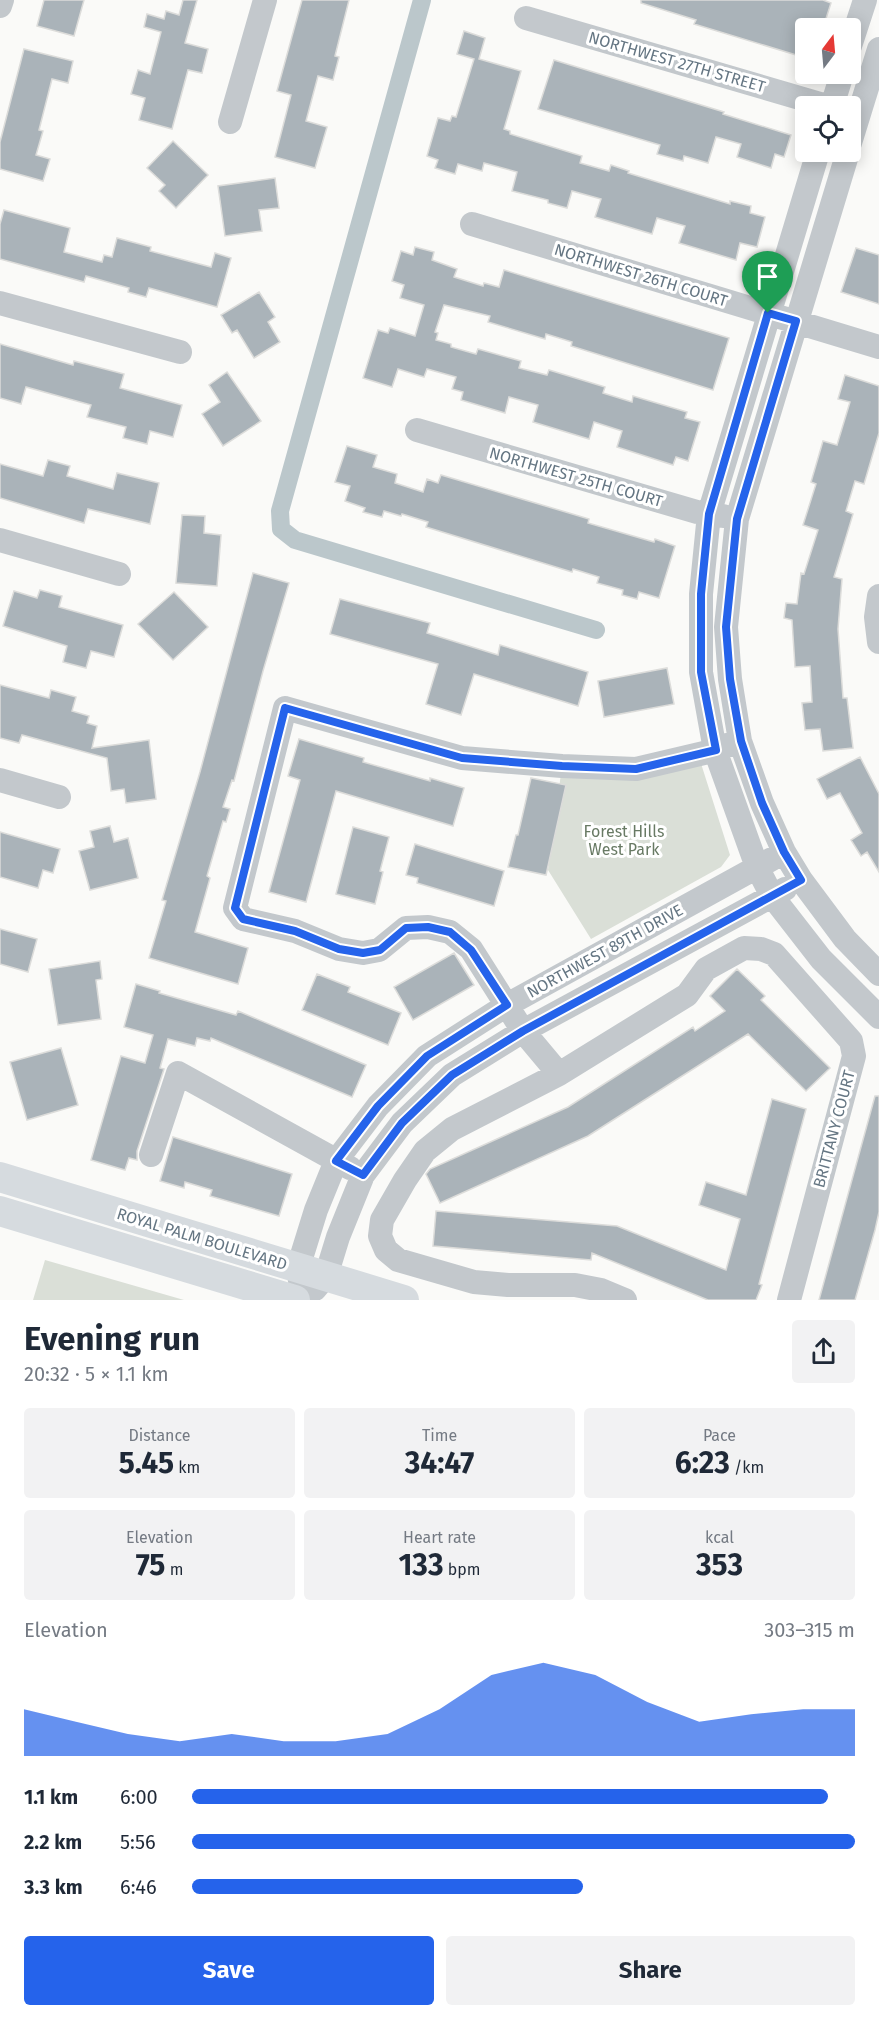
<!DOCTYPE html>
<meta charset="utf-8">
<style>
body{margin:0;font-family:"Fira Sans",sans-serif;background:#f2f2f3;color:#1f2937;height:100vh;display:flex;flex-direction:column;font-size:22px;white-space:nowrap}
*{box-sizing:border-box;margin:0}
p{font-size:20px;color:#747a83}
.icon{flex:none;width:33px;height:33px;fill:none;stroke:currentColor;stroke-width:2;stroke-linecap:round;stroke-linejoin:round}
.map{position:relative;height:1300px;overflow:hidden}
.sheet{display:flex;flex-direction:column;background:#fff;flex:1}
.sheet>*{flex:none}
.needle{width:39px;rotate:16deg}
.buttons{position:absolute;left:795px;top:18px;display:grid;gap:12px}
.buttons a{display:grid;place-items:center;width:66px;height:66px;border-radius:6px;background:#fff;box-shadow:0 3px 15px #0003;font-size:30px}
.pin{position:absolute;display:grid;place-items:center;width:51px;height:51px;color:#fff;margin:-62px -26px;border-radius:50% 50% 50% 0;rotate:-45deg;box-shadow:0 0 6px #0007}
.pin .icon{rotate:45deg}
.round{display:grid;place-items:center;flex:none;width:63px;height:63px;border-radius:6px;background:#f2f2f3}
.overview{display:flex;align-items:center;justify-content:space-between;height:102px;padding:0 24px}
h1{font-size:33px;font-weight:700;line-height:45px}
.figures{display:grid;grid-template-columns:repeat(3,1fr);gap:9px;height:102px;padding:6px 24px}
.figures div{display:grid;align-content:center;border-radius:6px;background:#f2f2f3;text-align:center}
.figures b{font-size:30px;font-weight:700}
.figures small{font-size:16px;font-weight:400}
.figures p{font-size:16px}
.chart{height:168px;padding:12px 24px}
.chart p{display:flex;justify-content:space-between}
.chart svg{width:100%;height:108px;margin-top:6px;fill:#2563eb;opacity:.7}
.button{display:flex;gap:12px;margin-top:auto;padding:12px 24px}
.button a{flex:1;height:69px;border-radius:6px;background:#2563eb;color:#fff;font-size:24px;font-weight:700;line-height:69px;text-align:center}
.button a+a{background:#f2f2f3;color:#1f2937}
ul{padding:0 24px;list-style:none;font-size:20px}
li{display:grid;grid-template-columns:96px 72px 1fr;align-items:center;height:45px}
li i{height:15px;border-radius:8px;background:#2563eb}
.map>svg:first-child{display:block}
</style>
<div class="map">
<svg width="879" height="1300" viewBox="0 0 879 1300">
<rect width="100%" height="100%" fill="#fafaf8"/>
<!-- green -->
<path fill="#dadfd7" d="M 698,754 L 730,855 L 721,867 L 591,939 L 548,870 L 562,766 Z
M 45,1260 L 184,1300 L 33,1300 Z"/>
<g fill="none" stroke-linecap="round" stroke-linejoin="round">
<!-- canal -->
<path stroke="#bbc7cb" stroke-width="18" d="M 422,0 L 280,511 L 281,529 L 295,540 L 596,630"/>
</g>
<!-- building -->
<path fill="#aab3b9" stroke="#dcdcda" stroke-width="1.5" d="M 44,0 L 84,0 L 74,36 L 37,26 Z
M 183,0 L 197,0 L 185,43 L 208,49 L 202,73 L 188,70 L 172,129 L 139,120 L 145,98 L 131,94 L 138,70 L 150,74 L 161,32 L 144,27 L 147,14 L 164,19 L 166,11 L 179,15 Z
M 302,0 L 349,0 L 335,56 L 339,57 L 333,80 L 318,76 L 306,121 L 327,127 L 315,168 L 275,157 L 291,95 L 277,91 Z
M 641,0 L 823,0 L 831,3 L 823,28 L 806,28 L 806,58 L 694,24 L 696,20 L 641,3 Z
M 464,31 L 485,38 L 479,59 L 521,71 L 504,129 L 510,131 L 510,134 L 582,156 L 580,163 L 609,171 L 611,165 L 629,171 L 628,173 L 730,204 L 730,201 L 751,206 L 750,213 L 765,217 L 757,247 L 740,243 L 736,260 L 679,243 L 685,226 L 657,218 L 652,234 L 595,217 L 601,199 L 572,191 L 567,208 L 548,203 L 548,200 L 512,191 L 517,172 L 484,163 L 482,171 L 458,164 L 455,174 L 435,168 L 438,160 L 427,156 L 438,118 L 450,121 L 452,116 L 456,117 L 474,59 L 457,54 Z
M 24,49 L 73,61 L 68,83 L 52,79 L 39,130 L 43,131 L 36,155 L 50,159 L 43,181 L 0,169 L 0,142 Z
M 554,60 L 724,112 L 723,114 L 791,135 L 784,157 L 775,154 L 771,168 L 737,157 L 741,144 L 716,137 L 708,163 L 684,156 L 683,161 L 657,154 L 660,145 L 538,109 Z
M 173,141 L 208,175 L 176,208 L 159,191 L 165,185 L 147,168 Z
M 275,178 L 279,208 L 259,210 L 262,231 L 225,236 L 218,186 Z
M 4,210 L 70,228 L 64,252 L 102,262 L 104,255 L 112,257 L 117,238 L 151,247 L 150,251 L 211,267 L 215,253 L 231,258 L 217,307 L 149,288 L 146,297 L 128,292 L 129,288 L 86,276 L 84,282 L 0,259 L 0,224 Z
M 415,247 L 434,252 L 432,260 L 457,269 L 454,277 L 483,286 L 484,283 L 499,287 L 504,270 L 729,338 L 713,390 L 571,346 L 572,342 L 546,334 L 545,339 L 488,322 L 490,316 L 444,305 L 435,332 L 438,333 L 436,340 L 451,344 L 451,347 L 476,354 L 478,349 L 521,361 L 519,368 L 547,375 L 549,370 L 605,387 L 603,393 L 632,402 L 633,396 L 687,412 L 685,418 L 700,422 L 688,461 L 676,457 L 673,465 L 617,447 L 622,431 L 594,422 L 589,439 L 533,422 L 538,405 L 509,397 L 505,413 L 461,400 L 463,392 L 452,389 L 456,377 L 427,369 L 424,377 L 398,369 L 392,387 L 363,378 L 378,330 L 388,333 L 390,328 L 415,336 L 424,305 L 400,298 L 404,285 L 392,281 L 401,251 L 413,255 Z
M 856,248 L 879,255 L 879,304 L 841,292 Z
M 259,292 L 275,317 L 268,322 L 280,342 L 254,358 L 237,330 L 232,333 L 221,315 Z
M 0,344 L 73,365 L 74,361 L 124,374 L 120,388 L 182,405 L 173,437 L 150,431 L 147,444 L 123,438 L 126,427 L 87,417 L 91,405 L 26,387 L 21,404 L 0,398 Z
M 227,372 L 261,421 L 223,446 L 202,414 L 220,402 L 209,385 Z
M 845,375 L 879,386 L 879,433 L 864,484 L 855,481 L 846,511 L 853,514 L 834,577 L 842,579 L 838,629 L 843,698 L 847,698 L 853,748 L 823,751 L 820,729 L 805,730 L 802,703 L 812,702 L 810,666 L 795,667 L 792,620 L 784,618 L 786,603 L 797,604 L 801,573 L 804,574 L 818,530 L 803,525 L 816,484 L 811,482 L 823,441 L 837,445 L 850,402 L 838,399 Z
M 347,446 L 377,455 L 373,467 L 397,474 L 395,483 L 423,492 L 427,479 L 438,483 L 441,475 L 569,513 L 589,519 L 588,523 L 654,542 L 655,539 L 675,546 L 659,598 L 639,592 L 637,599 L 622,595 L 623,590 L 597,583 L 599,577 L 573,569 L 572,572 L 426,527 L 428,522 L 402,514 L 401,516 L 384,511 L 382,517 L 363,512 L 365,508 L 345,501 L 350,486 L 335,482 Z
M 48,460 L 70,466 L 67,476 L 113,489 L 117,473 L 159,483 L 150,524 L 88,509 L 84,523 L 0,498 L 0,464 L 43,476 Z
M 182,515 L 205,516 L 204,533 L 221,535 L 217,586 L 176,583 Z
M 253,573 L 289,583 L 263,671 L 234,781 L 232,780 L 223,807 L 230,809 L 226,822 L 223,821 L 207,876 L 210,878 L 195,932 L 248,948 L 238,984 L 149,958 L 166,901 L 162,900 L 200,772 Z
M 40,590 L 62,596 L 59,607 L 123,625 L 114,657 L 91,651 L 86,668 L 63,662 L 67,646 L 3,626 L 14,591 L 37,598 Z
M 174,592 L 208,627 L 173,660 L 138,624 Z
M 340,599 L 430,623 L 427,633 L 498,655 L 500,645 L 588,672 L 578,706 L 474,674 L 461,715 L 426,704 L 438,664 L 330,634 Z
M 667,668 L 674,704 L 604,717 L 598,681 Z
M 0,685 L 49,698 L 51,690 L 76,697 L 72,711 L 89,716 L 87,723 L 97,726 L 92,748 L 149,740 L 156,799 L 126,803 L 124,789 L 111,791 L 107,758 L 22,735 L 19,743 L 0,738 Z
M 299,739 L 364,758 L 363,762 L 430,781 L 430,778 L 464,788 L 453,826 L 336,791 L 306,902 L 269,892 L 300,780 L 288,776 Z
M 860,757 L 879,794 L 879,872 L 867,852 L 861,856 L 851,840 L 862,833 L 840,793 L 827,799 L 817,779 Z
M 531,778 L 566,785 L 546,875 L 508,867 L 516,835 L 518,835 Z
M 110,826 L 114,842 L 128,838 L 138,878 L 90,890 L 79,851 L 94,847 L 90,831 Z
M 353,827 L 389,837 L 380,871 L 383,872 L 375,904 L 336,894 Z
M 0,832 L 60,849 L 53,873 L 43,870 L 38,888 L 0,877 Z
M 415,844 L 504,871 L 494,906 L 417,883 L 418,878 L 406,875 Z
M 0,929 L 37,939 L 28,972 L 0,964 Z
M 454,953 L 474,985 L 413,1020 L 394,987 Z
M 100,961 L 102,979 L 96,980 L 101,1019 L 58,1025 L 49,969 Z
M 737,969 L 765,996 L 761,1000 L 830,1068 L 806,1091 L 748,1034 L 588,1136 L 440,1203 L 426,1174 L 430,1169 L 568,1107 L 693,1027 L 695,1031 L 725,1011 L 710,996 Z
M 317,974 L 350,987 L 348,992 L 401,1013 L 388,1045 L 302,1010 Z
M 136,984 L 160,991 L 159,993 L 236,1015 L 238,1011 L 366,1065 L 352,1097 L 211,1038 L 210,1041 L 197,1038 L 195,1046 L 168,1039 L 160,1068 L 164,1069 L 137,1151 L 137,1160 L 129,1158 L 125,1170 L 91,1160 L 121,1056 L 145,1063 L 153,1035 L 124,1027 Z
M 61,1048 L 78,1105 L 27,1120 L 10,1062 Z
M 875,1096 L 879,1096 L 879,1212 L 875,1230 L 855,1300 L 819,1300 Z
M 772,1099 L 806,1109 L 759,1284 L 762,1285 L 756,1300 L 708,1300 L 592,1253 L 591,1260 L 433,1246 L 436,1211 L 617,1226 L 726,1270 L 740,1219 L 699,1205 L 706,1182 L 746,1195 Z
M 173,1137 L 292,1174 L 279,1216 L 210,1196 L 212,1190 L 185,1182 L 184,1188 L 160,1181 Z"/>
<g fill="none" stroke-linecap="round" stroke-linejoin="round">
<!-- minor -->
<path stroke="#c3c8cc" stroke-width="24" d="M 0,6 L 2,0
M 526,18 L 827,106
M 850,46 L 865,0
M 832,106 L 842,74
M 230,122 L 265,0
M 850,143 L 879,49
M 818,152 L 709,514 L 701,594 L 701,672 L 715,750 L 757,867 L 772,896 L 821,959 L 879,1017
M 848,152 L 737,519 L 726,627 L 730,679 L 740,741 L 762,803 L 784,852 L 801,880 L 845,939 L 879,974
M 472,224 L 879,347
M 0,303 L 180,352
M 417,430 L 697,512 L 723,516
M 0,540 L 119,574
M 879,596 L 876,617 L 879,642
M 0,780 L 59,797
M 559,1074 L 523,1031 L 471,949 L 450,932 L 428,927 L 406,928 L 379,950 L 363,953 L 339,949 L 295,931 L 243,919 L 235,908 L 285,708 L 462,758 L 562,766 L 636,769 L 704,753 L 740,741
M 151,1155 L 178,1073 L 350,1168
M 315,1289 L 326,1276 L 338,1237 L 363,1175 L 402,1123 L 452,1075 L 523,1031 L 785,889
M 303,1300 L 298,1268 L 316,1210 L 336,1161 L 378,1106 L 427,1056 L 507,1005 L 772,859
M 625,1300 L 601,1290 L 575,1285 L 508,1285 L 474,1282 L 398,1260 L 386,1250 L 380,1236 L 382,1220 L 405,1180 L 425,1151 L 452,1129 L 559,1074 L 687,995 L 706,969 L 744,948 L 761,949 L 774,954 L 851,1041 L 854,1056 L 789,1300"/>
<!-- major -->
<path stroke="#d6dbdf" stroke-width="30" d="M 0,1177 L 404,1300
M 0,1211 L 295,1300"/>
</g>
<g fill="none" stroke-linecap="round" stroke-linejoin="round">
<defs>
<path id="route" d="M 768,313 L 796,321 L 737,519 L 726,627 L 730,679 L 741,741 L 762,803 L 784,852 L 801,880 L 523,1031 L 452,1075 L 402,1123 L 363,1175 L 336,1161 L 378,1106 L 427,1056 L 507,1005 L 471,950 L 450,932 L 428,927 L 406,928 L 380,950 L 363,953 L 339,949 L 295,931 L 243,919 L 235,908 L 285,708 L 462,758 L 562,766 L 636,769 L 716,750 L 701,672 L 701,594 L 709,514 Z"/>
</defs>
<!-- route casing -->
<use href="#route" stroke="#fff" stroke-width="12"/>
<!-- route -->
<use href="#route" stroke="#2563eb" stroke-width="8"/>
</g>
<g text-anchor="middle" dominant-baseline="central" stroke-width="6" stroke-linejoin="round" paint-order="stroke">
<!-- street labels -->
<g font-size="16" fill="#657683" stroke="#fff">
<text transform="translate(677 62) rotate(16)">NORTHWEST 27TH STREET</text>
<text transform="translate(641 275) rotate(17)">NORTHWEST 26TH COURT</text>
<text transform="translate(576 477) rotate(16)">NORTHWEST 25TH COURT</text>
<text transform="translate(605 951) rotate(-29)">NORTHWEST 89TH DRIVE</text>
<text transform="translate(834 1129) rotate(-75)">BRITTANY COURT</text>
<text transform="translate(202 1239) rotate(17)">ROYAL PALM BOULEVARD</text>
</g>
<!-- park labels -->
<g font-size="16" fill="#687a64" stroke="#fff">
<text x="624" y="831">Forest Hills<tspan x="624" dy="18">West Park</tspan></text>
</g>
</g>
</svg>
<div class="buttons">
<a><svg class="needle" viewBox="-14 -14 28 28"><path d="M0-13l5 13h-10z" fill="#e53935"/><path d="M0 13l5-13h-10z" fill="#747a83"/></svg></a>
<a><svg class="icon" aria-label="locate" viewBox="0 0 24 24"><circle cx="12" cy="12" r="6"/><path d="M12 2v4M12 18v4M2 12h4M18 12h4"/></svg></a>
</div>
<div class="pin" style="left:768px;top:313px;background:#1e9e55"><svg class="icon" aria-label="arrive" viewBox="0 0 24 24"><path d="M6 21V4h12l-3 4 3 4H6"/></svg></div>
</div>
<section class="sheet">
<div class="overview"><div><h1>Evening run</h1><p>20:32 · 5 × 1.1 km</p></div><a class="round"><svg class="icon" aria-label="share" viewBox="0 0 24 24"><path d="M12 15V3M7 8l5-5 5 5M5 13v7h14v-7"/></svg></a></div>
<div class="figures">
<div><p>Distance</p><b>5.45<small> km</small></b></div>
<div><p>Time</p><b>34:47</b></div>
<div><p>Pace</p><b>6:23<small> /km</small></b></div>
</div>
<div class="figures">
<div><p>Elevation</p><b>75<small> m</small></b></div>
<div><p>Heart rate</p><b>133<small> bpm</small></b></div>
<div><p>kcal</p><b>353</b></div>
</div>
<div class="chart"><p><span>Elevation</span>303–315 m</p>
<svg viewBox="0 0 160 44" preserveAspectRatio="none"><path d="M0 44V25L10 30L20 35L30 38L40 35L50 38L60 38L70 35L80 25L90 11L100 6L110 11L120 22L130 30L140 27L150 25L160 25V44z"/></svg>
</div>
<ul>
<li><b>1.1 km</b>6:00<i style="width:96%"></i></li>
<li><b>2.2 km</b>5:56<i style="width:100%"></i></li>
<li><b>3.3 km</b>6:46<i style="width:59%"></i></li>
</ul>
<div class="button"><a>Save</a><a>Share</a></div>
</section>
